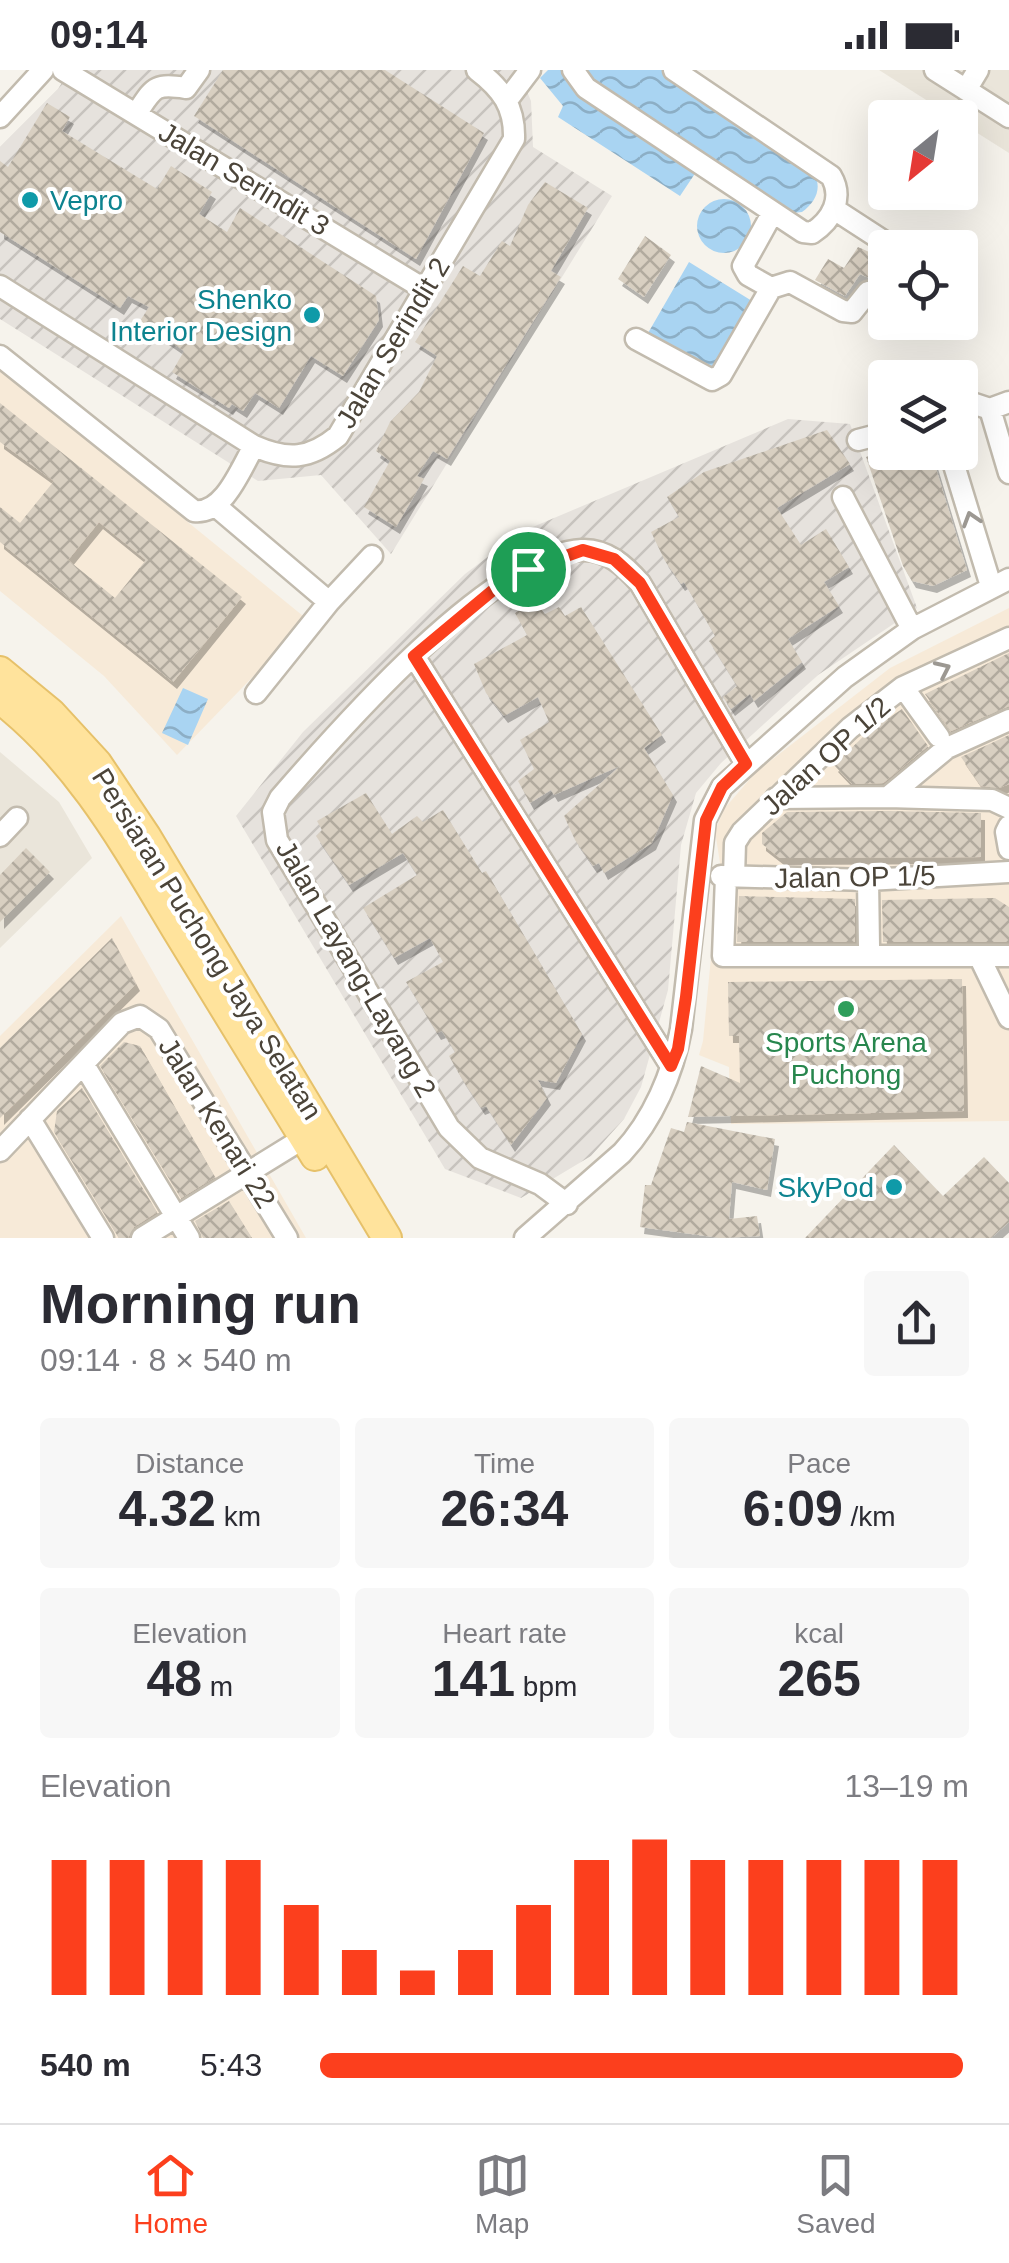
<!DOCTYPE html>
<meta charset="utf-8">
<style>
body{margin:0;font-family:Helvetica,sans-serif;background:#f7f7f7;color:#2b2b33;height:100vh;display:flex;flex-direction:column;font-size:38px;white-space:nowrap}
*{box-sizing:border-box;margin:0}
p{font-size:32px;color:#7c7c81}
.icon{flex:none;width:55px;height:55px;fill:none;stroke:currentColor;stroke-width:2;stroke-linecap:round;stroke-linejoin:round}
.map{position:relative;height:1168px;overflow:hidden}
.details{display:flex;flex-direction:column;background:#fff;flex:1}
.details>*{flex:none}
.needle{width:65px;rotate:210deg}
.controls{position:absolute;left:868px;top:30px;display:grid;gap:20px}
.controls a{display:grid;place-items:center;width:110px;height:110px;border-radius:10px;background:#fff;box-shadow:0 10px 40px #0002;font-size:50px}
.pin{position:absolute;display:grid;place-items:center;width:85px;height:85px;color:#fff;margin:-42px;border:5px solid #fff;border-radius:50%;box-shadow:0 2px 10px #0007}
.round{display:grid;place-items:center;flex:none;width:105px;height:105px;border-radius:10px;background:#f7f7f7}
.headline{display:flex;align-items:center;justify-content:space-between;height:170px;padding:0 40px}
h1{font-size:55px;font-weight:800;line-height:75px}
.stats{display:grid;grid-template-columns:repeat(3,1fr);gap:15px;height:170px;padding:10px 40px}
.stats div{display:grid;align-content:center;border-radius:10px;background:#f7f7f7;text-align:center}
.stats b{font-size:50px;font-weight:800}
.stats small{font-size:28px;font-weight:400}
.stats p{font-size:28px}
.chart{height:280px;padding:20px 40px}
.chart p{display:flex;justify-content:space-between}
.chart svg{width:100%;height:180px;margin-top:10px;stroke:#fc3f1d;stroke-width:6}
ul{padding:0 40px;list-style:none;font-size:32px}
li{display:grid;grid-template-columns:160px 120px 1fr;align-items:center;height:75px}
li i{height:25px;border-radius:12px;background:#fc3f1d}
.status{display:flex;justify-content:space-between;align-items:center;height:70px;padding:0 50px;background:#fff;direction:ltr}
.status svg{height:28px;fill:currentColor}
.menu{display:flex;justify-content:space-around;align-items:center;height:140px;border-top:2px solid #e1e1e2;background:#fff;font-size:28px;color:#7c7c81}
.menu a{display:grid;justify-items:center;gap:5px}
.menu .current{color:#fc3f1d}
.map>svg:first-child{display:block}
</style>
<div class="status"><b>09:14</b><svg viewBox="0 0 49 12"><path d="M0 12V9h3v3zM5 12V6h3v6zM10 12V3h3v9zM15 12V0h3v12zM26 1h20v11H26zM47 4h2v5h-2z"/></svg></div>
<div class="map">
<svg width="1009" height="1168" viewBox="0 0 1009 1168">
<defs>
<pattern id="industrial-furrows" width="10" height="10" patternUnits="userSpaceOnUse" patternTransform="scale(2.5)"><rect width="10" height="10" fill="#e6e2dd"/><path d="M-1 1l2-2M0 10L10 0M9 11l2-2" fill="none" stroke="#c7c3be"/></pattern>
<pattern id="water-waves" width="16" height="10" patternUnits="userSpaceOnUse" patternTransform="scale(2.5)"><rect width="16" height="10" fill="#a9d4f2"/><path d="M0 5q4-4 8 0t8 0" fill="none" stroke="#8caec5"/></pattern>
<pattern id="building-cross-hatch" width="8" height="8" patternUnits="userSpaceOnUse" patternTransform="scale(2.5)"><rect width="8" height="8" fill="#d8cfc1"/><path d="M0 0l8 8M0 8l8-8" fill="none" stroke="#b1aa9e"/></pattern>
<filter id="shadow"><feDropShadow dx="4" dy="7" stdDeviation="0" flood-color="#0004"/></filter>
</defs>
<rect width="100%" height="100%" fill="#f6f3ec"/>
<!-- residential -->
<path fill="#eae5da" d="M 879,0 L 1009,0 L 1009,83 L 960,52 L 960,48 L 953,47 Z
M 0,682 L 59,732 L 92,788 L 0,878 Z"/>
<!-- commercial -->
<path fill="#f7ead8" d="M 0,299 L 308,550 L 177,685 L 104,606 L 0,521 Z
M 1009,538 L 1009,1051 L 731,1054 L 729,997 L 699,985 L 703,971 L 720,793 L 715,761 L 724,739 L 756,702 L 890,598 Z
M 121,846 L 306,1168 L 0,1168 L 0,966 Z"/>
<!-- industrial -->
<path fill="url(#industrial-furrows)" d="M 70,0 L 518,0 L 531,31 L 533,77 L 612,126 L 391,484 L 321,405 L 258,411 L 0,249 L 0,77 L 58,19 Z
M 788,349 L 850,354 L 917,538 L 818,605 L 721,693 L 696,723 L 681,775 L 668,920 L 641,1017 L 624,1049 L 591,1086 L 521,1128 L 445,1099 L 236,746 L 303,662 L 465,504 L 521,462 Z"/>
<!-- water -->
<path fill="url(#water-waves)" d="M 548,0 L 561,0 L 576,20 L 696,102 L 680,126 L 558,47 L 563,36 L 540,8 Z
M 578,0 L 662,0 L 813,102 C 823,117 816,132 802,142 L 785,144 Z
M697 156a27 27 0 1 1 54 0a27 27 0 1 1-54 0Z
M 689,192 L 752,231 L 707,307 L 644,270 Z
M 183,618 L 208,629 L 188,675 L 162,663 Z"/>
<!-- building -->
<path fill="url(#building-cross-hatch)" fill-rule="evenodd" filter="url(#shadow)" d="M 223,0 L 385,0 L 484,63 L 416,189 L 194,46 Z
M 47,33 L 70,47 L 62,61 L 157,119 L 171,96 L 212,122 L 199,144 L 227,162 L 240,138 L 376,226 L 379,250 L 343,306 L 311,286 L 279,338 L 255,323 L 243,341 L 232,334 L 229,338 L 172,302 L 184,281 L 140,251 L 149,237 L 128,226 L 120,238 L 0,162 L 0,91 L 8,97 Z
M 545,112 L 588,138 L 551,201 L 561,207 L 447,389 L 433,381 L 417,406 L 424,409 L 396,457 L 364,437 L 390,391 L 376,381 L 390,352 L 419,322 L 437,286 L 415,272 L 463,196 L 480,206 L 502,171 L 510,176 L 528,135 Z
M 645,166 L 671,185 L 644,227 L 618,209 Z
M 858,177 L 885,189 L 885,220 L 876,211 L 860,204 L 845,226 L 815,210 L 828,189 L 844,198 Z
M 0,333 L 242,527 L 173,612 L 0,472 L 0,437 L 20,453 L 54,411 L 0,372 ZM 99,452 L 146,490 L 115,528 L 68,490 Z
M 827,360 L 850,394 L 777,438 L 801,475 L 826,459 L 849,497 L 824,512 L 839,536 L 788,569 L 802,592 L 754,631 L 750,624 L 731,639 L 723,627 L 737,616 L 709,571 L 715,566 L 684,512 L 681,514 L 665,491 L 651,462 L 679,447 L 667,427 L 704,402 Z
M 879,382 L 931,382 L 967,500 L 933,516 L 912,511 L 903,496 L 866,387 Z
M 534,530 L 545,544 L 559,537 L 565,546 L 581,537 L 662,665 L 644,678 L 673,725 L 652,773 L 604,803 L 599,793 L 593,796 L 575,770 L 564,746 L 620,696 L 554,725 L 551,720 L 530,733 L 518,711 L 534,699 L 520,670 L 549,652 L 538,627 L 504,646 L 486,623 L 474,594 L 527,565 L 515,543 Z
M 1009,583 L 1009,636 L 951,661 L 925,624 Z
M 902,639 L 928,676 L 883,713 L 852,714 L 834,695 L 868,662 Z
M 1009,665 L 1009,714 L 999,718 L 981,716 L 961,687 Z
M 366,723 L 392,764 L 417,746 L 423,752 L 443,740 L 482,803 L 486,801 L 582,964 L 556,1013 L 538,1010 L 547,1028 L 511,1075 L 486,1036 L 481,1038 L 462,1009 L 449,986 L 455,982 L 442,961 L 437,963 L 406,912 L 443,892 L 430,868 L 394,888 L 363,838 L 417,805 L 403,783 L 349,815 L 316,766 L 322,760 L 317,751 Z
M 888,741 L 981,743 L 981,787 L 780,788 L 762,774 L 762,763 L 787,742 Z
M 26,778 L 50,802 L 0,852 L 0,805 Z
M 739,826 L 855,829 L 855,872 L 737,872 Z
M 995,828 L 1009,837 L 1009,872 L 883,872 L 882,830 Z
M 112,868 L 136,914 L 0,1048 L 0,978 Z
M 962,909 L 964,1041 L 688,1047 L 701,996 L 740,1013 L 739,966 L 729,966 L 728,912 Z
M 124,972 L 140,976 L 215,1107 L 181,1128 L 100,996 Z
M 82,1018 L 157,1142 L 134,1157 L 128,1168 L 119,1168 L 54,1062 L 57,1041 Z
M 687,1052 L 775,1069 L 767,1120 L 732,1112 L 729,1149 L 757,1146 L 760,1166 L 721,1168 L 640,1157 L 645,1115 L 651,1115 L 671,1058 L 684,1062 Z
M 894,1075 L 943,1126 L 984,1087 L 1009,1113 L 1009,1152 L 991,1168 L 805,1168 Z
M 229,1131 L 252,1168 L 203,1168 L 195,1151 Z"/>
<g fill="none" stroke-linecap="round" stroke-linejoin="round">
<defs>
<path id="minor" d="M 63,0 L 424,219
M 573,0 L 586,18 L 803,162 L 812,163 C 832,150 844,128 831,106 L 674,0
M 935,0 L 1009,47
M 966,20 L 978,0
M 508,29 L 530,0
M 136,44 C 154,18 153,13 186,18 L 199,0
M 0,47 L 43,0
M 834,139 L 894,178
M 0,216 L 254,376 C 288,391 310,389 338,366 L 514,69 C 515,37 502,19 477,0
M 771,218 L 748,205 L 743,196 L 773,142
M 636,269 L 712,310 L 721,305 L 771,218 L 790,212 L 843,241 L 852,242 L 868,222
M 0,286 L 194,441 C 224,445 241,398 254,376
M 960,338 L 975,334 L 990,339 L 1009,403
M 990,339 L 1009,332
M 858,370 L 885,363
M 950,382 L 991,516
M 843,427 L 912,559
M 217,437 L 329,532 L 256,623
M 329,532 L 372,486
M 414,586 L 671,996
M 903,617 L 939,667
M 888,727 L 992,730 L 1009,738
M 776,728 L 888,727 L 947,678 L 1009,650
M 1009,756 L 1006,762 L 1009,779
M 0,766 L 17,748
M 721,806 L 868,810 L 1009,802
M 726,807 L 723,886 L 1009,886
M 734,807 L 735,773 L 742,762 L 850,658 L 903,617 L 1009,568
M 868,810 L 869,876
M 979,886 L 1009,948
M 84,995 L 189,1168
M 30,1049 L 103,1168
M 0,1081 L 122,953 L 140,946 L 159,959 L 287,1168
M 567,1134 L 540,1114 L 480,1088 L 449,1058 L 277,770 L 273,742 L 280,728 C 338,661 492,484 582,480 C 607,479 625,496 640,513 L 746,694
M 142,1168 L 304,1068
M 525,1168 L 622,1083 C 653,1050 673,1003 681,959 L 705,750 L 722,717 L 845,607 L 912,559 L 1009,509"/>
<path id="major" d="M 0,601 L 51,643 L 97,693 L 146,766 L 387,1168
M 0,629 C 81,692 127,778 179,864 C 225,938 270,1012 315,1086"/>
</defs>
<!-- minor casing -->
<use href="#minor" stroke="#c2bbae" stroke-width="25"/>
<!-- major casing -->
<use href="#major" stroke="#e6c16a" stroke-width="32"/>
<!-- minor -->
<use href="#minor" stroke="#fff" stroke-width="20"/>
<!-- major -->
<use href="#major" stroke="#ffe39c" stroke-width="28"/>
</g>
<!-- one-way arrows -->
<defs><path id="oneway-chevron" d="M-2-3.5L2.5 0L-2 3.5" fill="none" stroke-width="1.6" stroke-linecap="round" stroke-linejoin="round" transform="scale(2.5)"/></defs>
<g stroke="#9c9892">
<use href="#oneway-chevron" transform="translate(971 449) rotate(-107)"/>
<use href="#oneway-chevron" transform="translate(943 599) rotate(-25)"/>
</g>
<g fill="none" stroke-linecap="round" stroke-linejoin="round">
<defs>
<path id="route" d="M 583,480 L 614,489 L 640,513 L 746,694 L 722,717 L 706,750 L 686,927 L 678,979 L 671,996 L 414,586 L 510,506 Z"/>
</defs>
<!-- route casing -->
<use href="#route" stroke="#fff" stroke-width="20"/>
<!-- route -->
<use href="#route" stroke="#fc3f1d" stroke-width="12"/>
</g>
<!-- markers -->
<g fill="#0f9aa8" stroke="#fff" stroke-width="4">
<circle cx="30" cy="130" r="10"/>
<circle cx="312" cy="245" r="10"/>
<circle cx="894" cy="1117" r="10"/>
</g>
<circle fill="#2e9e5b" stroke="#fff" stroke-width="4" cx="846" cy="939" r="10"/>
<g text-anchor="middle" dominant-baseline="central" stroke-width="8" stroke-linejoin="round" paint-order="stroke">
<!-- street labels -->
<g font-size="28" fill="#4b4439" stroke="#fff">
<text transform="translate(244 109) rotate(31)">Jalan Serindit 3</text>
<text transform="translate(393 273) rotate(-59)">Jalan Serindit 2</text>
<text transform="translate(826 686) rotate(-42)">Jalan OP 1/2</text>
<text transform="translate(855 807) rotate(-1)">Jalan OP 1/5</text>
<text transform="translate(207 874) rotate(58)">Persiaran Puchong Jaya Selatan</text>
<text transform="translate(356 899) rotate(60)">Jalan Layang-Layang 2</text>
<text transform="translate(217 1053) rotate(58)">Jalan Kenari 22</text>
</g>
<!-- culture labels -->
<g font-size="28" fill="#0d838f" stroke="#fff" text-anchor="end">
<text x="50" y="130" text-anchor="start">Vepro</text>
<text x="292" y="229">Shenko<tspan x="292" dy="32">Interior Design</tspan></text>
<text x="874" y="1117">SkyPod</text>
</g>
<!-- leisure labels -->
<g font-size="28" fill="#27864d" stroke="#fff">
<text x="846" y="972">Sports Arena<tspan x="846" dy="32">Puchong</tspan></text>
</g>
</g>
</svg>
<div class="controls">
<a><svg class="needle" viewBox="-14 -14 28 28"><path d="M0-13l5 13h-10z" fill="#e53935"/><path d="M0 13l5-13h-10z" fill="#7c7c81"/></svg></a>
<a><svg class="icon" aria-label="locate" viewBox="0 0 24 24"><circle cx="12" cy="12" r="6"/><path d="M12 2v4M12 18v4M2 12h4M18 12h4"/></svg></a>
<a><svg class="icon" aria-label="layers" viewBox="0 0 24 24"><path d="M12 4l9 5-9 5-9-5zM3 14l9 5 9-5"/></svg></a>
</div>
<div class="pin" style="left:528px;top:499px;background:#1e9e55"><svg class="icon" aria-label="arrive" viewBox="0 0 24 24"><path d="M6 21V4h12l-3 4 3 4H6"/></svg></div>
</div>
<section class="details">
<div class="headline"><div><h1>Morning run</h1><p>09:14 · 8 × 540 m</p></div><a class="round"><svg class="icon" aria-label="share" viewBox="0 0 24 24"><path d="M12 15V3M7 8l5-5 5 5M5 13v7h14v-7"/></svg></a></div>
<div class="stats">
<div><p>Distance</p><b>4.32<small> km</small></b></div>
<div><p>Time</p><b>26:34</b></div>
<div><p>Pace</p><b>6:09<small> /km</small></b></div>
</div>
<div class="stats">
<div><p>Elevation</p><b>48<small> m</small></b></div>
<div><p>Heart rate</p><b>141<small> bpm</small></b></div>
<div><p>kcal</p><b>265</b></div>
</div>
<div class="chart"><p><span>Elevation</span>13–19 m</p>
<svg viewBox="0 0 160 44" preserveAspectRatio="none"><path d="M5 44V11M15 44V11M25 44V11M35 44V11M45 44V22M55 44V33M65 44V38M75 44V33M85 44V22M95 44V11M105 44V6M115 44V11M125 44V11M135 44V11M145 44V11M155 44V11"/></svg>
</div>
<ul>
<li><b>540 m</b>5:43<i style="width:99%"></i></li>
</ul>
</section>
<nav class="menu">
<a class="current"><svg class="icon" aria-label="home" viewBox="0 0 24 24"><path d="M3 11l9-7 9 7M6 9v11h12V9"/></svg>Home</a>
<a><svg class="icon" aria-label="map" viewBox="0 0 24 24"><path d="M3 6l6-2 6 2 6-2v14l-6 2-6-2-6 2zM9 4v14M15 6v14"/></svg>Map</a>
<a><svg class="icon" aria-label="saved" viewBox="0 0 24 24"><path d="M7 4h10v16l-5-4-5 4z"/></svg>Saved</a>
</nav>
